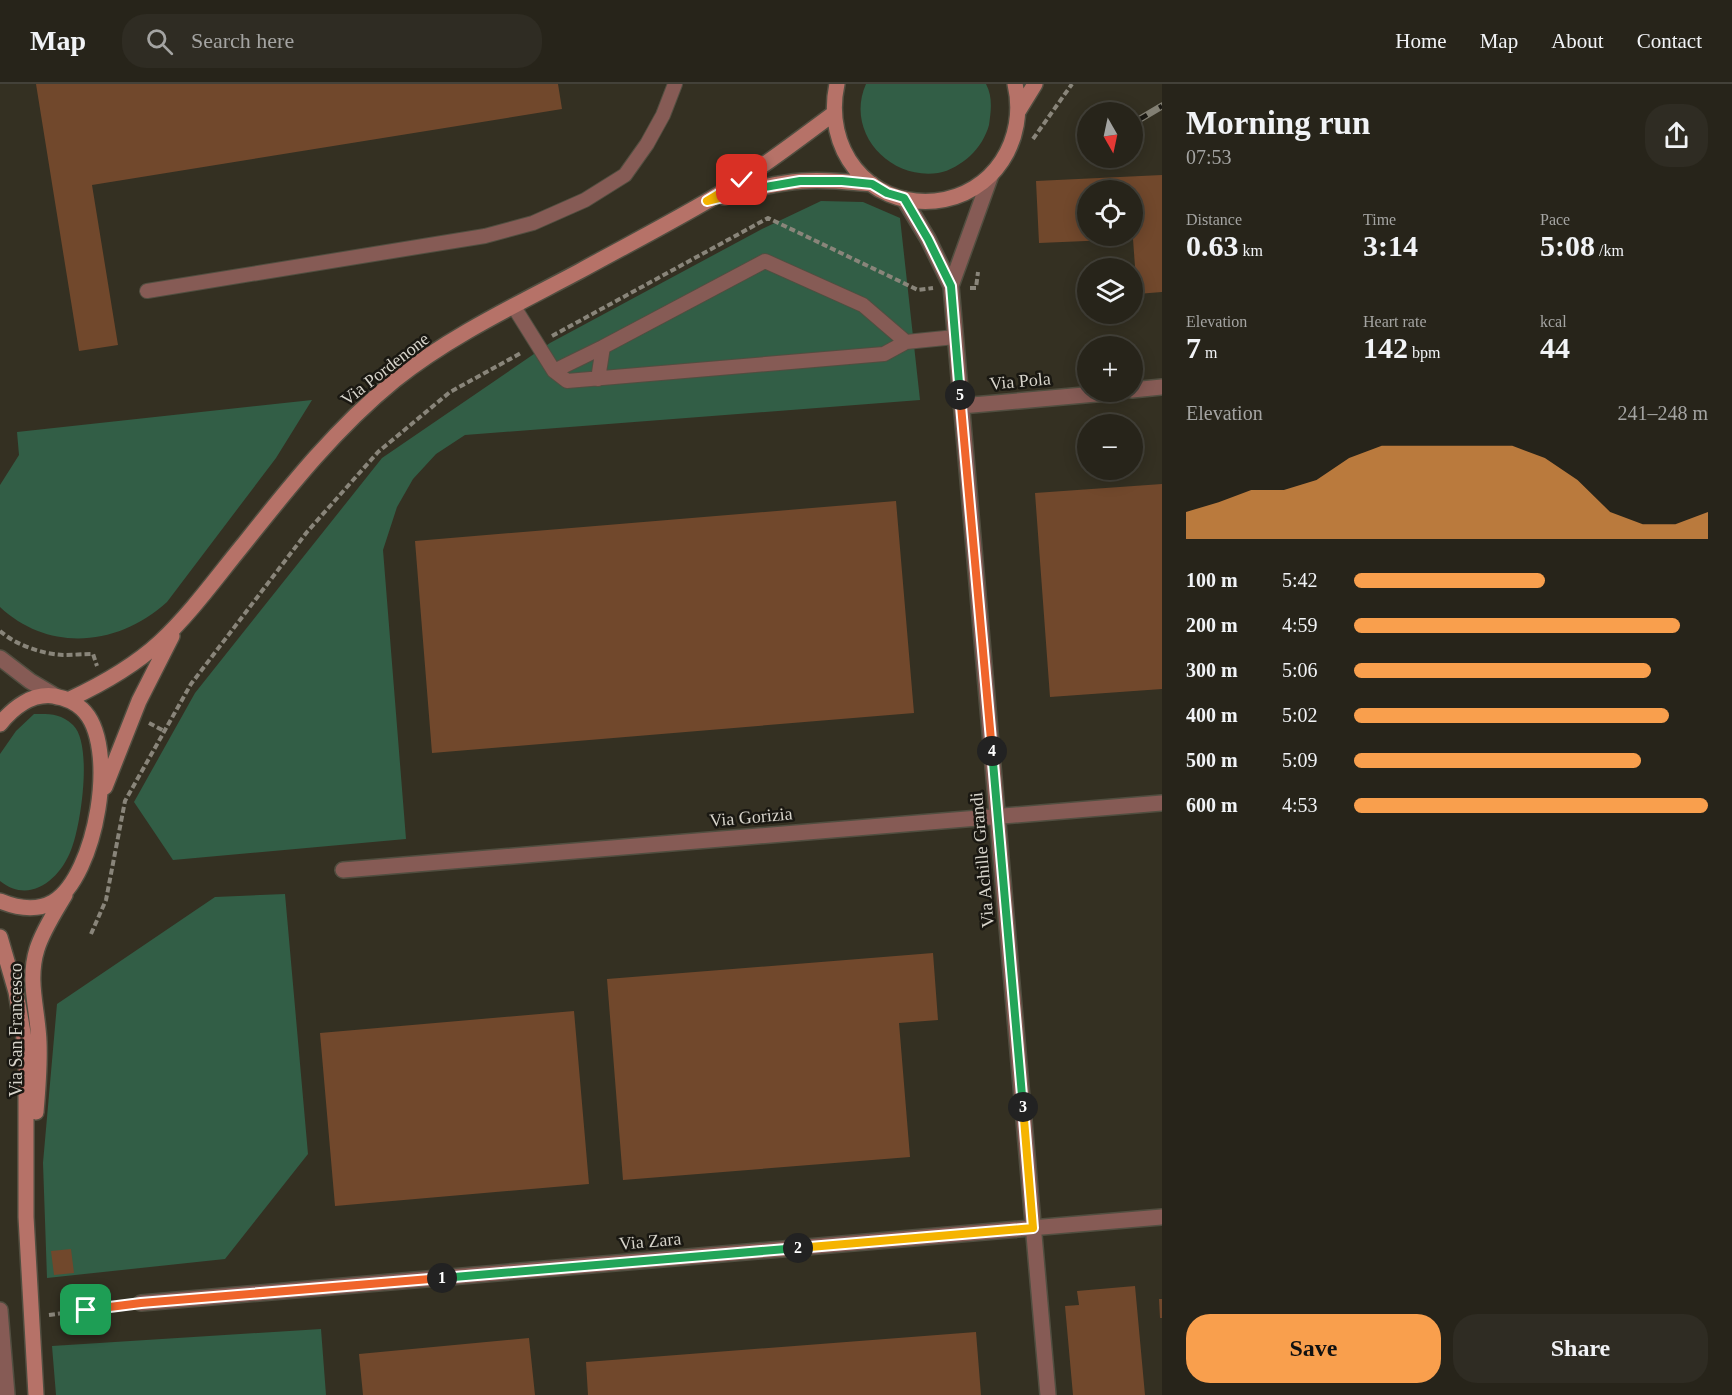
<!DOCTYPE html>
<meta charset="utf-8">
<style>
body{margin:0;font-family:Georgia,serif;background:#2f2c23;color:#f1f3f6;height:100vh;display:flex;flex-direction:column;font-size:22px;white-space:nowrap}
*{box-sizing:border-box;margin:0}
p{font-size:20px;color:#a4a4a2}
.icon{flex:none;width:33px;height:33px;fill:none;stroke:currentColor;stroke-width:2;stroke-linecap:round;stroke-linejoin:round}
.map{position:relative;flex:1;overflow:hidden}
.details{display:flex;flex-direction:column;background:#27241a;width:570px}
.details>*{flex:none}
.needle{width:39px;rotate:171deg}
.tools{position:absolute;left:1077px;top:18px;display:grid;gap:12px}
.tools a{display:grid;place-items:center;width:66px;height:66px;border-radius:50%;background:#27241a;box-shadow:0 3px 15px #0003,0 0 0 2px #434139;font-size:30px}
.pin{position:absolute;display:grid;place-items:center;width:51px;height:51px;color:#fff;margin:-26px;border-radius:12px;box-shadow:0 3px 9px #0006}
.km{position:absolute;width:30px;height:30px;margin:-15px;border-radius:50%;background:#222;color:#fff;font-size:16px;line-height:30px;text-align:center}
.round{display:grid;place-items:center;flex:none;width:63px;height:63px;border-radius:24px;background:#2f2c23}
.summary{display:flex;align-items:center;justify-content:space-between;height:102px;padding:0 24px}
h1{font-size:33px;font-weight:600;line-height:45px}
.stats{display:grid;grid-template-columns:repeat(3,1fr);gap:9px;height:102px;padding:6px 24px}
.stats div{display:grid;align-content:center}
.stats b{font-size:30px;font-weight:600}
.stats small{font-size:16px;font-weight:400}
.stats p{font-size:16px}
.chart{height:168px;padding:12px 24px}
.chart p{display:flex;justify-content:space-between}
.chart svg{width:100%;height:108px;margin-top:6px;fill:#f99f4d;opacity:.7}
.cta{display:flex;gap:12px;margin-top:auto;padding:12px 24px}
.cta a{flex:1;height:69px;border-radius:24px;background:#f99f4d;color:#111;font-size:24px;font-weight:600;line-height:69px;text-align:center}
.cta a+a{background:#2f2c23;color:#f1f3f6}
ul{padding:0 24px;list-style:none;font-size:20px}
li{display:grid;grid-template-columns:96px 72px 1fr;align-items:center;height:45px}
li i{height:15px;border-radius:8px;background:#f99f4d}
header{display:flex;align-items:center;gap:36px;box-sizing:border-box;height:84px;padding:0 30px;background:#27241a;border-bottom:2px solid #434139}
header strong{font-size:28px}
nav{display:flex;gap:33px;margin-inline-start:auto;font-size:21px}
.search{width:420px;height:54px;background:#2f2c23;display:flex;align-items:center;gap:15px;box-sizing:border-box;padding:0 21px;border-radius:24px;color:#a4a4a2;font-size:22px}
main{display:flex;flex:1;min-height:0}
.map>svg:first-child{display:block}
</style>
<header>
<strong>Map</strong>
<div class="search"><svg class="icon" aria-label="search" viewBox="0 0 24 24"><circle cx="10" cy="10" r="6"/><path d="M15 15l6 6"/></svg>Search here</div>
<nav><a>Home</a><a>Map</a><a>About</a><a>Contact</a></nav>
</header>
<main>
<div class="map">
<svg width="1162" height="1311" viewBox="0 0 1162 1311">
<rect width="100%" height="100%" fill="#343022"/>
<!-- green -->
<path fill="#325e46" d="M 866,0 L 986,0 C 993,13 991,27 989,41 C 986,52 979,64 970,72 C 961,80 950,87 938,89 C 888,96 845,47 866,0 Z
M 821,117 L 863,118 L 900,134 L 920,316 L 465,351 L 436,370 L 413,395 L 397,423 L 383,466 L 406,755 L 173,776 L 134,718 L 195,609 L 382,374 L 550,259 L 762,145 Z
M 312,316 L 276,374 L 167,518 C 119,562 49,569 0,523 L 0,401 L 19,371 L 17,348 Z
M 34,630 C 50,630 60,629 73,641 C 93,660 81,742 71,766 C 60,795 30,821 0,797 L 0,670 L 16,647 Z
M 285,810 L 308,1070 L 225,1175 L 47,1194 L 43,1079 L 57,920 L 215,813 Z
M 321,1245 L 326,1311 L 56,1311 L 52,1262 Z"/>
<!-- building -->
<path fill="#71482c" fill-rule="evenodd" d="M 36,0 L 558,0 L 562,25 L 92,101 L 118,261 L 79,267 Z
M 1162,91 L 1162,208 L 1137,210 L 1133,155 L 1039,159 L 1036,97 ZM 1088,106 L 1132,106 L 1132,152 L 1088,152 Z
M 1162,400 L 1162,605 L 1050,613 L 1035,409 Z
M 896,417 L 914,629 L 432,669 L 415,457 Z
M 933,869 L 938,936 L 899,939 L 910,1073 L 623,1096 L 607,895 Z
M 574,927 L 589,1100 L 335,1122 L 320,949 Z
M 71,1165 L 74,1189 L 54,1191 L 51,1167 Z
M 1135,1202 L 1145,1311 L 1073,1311 L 1065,1222 L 1079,1221 L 1077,1207 Z
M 1159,1215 L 1162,1215 L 1162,1234 L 1160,1234 Z
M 976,1248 L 981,1311 L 588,1311 L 586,1278 Z
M 529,1254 L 535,1311 L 363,1311 L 359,1270 Z"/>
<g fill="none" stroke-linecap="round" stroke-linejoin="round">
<defs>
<path id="lane" d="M 147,207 L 485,152 L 533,139 L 585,116 L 625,91 L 647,60 L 663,31 L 675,0
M 514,223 L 554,287 L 567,297 L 884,270 L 906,258 L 863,221 L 765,177 L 603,263 L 554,287
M 906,258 L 955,253
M 598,295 L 603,263"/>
<path id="street" d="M 904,115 L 928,155 L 951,202 L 991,91
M 951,202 L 1048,1311
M 1132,306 L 1162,303
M 961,322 L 1118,308
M 0,574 L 30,597 L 57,613
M 343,786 L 1162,719
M 141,1219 L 1162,1133
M 0,1226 L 7,1311"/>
<path id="secondary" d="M 837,0 C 823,64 867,123 935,117 C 994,111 1028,55 1015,0
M 1019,26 L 1035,0
M 724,113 C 750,106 775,99 802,97 C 826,95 849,98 872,100
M 70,615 C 102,600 134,582 160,558 C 191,529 216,494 243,461 C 290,402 336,344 395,296 C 450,252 518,220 580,187 C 629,160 678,135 726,106 C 763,83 798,56 833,30
M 0,640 C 13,624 32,609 54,612 C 65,614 74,617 82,625 C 120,660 96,793 53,818 C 37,827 17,824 0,817
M 105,703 L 139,617 L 172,552
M 0,853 L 16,908 L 26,966 L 26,1133 L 36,1311
M 36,1028 C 38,1005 40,981 39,958 C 38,926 27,897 37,865 C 43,846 55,828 65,811"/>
</defs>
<!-- lane casing -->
<use href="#lane" stroke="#514e40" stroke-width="16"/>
<!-- street casing -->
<use href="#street" stroke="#514e40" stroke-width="18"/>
<!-- secondary casing -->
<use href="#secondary" stroke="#514e40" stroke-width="18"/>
<!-- path -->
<path stroke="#89857a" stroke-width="4" stroke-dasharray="6 3" stroke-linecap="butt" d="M 1033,55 L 1072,0
M 970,204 L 976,204 L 978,188
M 552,252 L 768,134 L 918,206 L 933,204
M 0,547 C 16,561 42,570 63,571 C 73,571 83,570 93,570 L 97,582
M 149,639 L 164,647
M 91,850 L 106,816 L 125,717 L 191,600 L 307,448 L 378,368 L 450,308 L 521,269
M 49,1231 L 125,1221"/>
<!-- lane -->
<use href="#lane" stroke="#865b55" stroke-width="14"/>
<!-- street -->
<use href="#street" stroke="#865b55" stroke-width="15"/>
<!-- secondary -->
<use href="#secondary" stroke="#b67268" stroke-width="15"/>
<defs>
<path id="rail" d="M 1135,38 L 1162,22"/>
</defs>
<!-- rail casing -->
<use href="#rail" stroke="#827f73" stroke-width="7"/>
<!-- rail -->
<use href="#rail" stroke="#1a1812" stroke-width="4.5" stroke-dasharray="14" stroke-linecap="butt"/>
</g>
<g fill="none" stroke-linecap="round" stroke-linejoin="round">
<defs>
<path id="split-1" d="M 86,1226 L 141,1219 L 442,1194"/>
<path id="split-2" d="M 442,1194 L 798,1164"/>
<path id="split-3" d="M 798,1164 L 1033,1144 L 1023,1023"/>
<path id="split-4" d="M 992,667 L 1023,1023"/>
<path id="split-5" d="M 960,311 L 992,667"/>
<path id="split-6" d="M 759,104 L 800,97 L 842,97 L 872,100 L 887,109 L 904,114 L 928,155 L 951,202 L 960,311"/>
<path id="split-7" d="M 742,96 L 707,117 L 759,104"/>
</defs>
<!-- split-1 casing -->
<use href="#split-1" stroke="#fff" stroke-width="12"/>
<!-- split-2 casing -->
<use href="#split-2" stroke="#fff" stroke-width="12"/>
<!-- split-3 casing -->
<use href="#split-3" stroke="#fff" stroke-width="12"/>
<!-- split-4 casing -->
<use href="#split-4" stroke="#fff" stroke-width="12"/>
<!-- split-5 casing -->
<use href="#split-5" stroke="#fff" stroke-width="12"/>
<!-- split-6 casing -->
<use href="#split-6" stroke="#fff" stroke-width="12"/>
<!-- split-7 casing -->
<use href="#split-7" stroke="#fff" stroke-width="12"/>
<!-- split-1 -->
<use href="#split-1" stroke="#f0652b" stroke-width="8"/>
<!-- split-2 -->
<use href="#split-2" stroke="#22a559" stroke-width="8"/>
<!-- split-3 -->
<use href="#split-3" stroke="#f5b400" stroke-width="8"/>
<!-- split-4 -->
<use href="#split-4" stroke="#22a559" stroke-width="8"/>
<!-- split-5 -->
<use href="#split-5" stroke="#f0652b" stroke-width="8"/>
<!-- split-6 -->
<use href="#split-6" stroke="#22a559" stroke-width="8"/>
<!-- split-7 -->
<use href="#split-7" stroke="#f5b400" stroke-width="8"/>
</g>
<g text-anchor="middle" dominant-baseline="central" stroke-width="5" stroke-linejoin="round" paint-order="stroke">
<!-- street labels -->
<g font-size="18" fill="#d7d4cb" stroke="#1a1812">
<text transform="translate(385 285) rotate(-38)">Via Pordenone</text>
<text transform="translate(1020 297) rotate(-5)">Via Pola</text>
<text transform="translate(751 733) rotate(-5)">Via Gorizia</text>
<text transform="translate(982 776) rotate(-95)">Via Achille Grandi</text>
<text transform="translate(16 946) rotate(-90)">Via San Francesco</text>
<text transform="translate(650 1157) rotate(-5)">Via Zara</text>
</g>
</g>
</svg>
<div class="tools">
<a><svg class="needle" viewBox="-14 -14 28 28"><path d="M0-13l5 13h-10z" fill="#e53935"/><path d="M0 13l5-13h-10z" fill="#a4a4a2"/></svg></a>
<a><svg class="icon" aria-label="locate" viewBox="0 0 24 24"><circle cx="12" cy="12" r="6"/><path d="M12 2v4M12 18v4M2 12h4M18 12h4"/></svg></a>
<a><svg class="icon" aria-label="layers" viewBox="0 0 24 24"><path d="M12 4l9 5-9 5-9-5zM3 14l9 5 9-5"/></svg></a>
<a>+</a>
<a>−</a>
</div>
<div class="pin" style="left:86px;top:1226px;background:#1e9e55"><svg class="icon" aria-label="arrive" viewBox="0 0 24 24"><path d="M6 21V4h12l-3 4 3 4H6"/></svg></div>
<div class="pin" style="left:742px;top:96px;background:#d93025"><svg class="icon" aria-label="check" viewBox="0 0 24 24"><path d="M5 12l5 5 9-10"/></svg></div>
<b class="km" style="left:442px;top:1194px">1</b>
<b class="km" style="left:798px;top:1164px">2</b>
<b class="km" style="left:1023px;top:1023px">3</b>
<b class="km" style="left:992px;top:667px">4</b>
<b class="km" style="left:960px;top:311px">5</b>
</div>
<section class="details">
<div class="summary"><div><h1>Morning run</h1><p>07:53</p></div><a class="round"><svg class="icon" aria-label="share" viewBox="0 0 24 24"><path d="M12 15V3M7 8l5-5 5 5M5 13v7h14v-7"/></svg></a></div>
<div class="stats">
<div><p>Distance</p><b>0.63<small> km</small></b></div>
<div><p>Time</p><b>3:14</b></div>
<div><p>Pace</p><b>5:08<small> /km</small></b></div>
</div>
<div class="stats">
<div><p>Elevation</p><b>7<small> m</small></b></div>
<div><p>Heart rate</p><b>142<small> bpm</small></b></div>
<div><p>kcal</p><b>44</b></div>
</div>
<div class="chart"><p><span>Elevation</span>241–248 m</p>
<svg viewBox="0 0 160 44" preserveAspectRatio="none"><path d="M0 44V33L10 29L20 24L30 24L40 20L50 11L60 6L70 6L80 6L90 6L100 6L110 11L120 20L130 33L140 38L150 38L160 33V44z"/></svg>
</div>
<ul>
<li><b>100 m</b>5:42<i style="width:54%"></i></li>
<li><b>200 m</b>4:59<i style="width:92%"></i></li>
<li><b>300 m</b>5:06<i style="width:84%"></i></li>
<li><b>400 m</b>5:02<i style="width:89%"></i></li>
<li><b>500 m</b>5:09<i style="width:81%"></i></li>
<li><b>600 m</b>4:53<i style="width:100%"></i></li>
</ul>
<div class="cta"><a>Save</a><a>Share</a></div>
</section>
</main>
